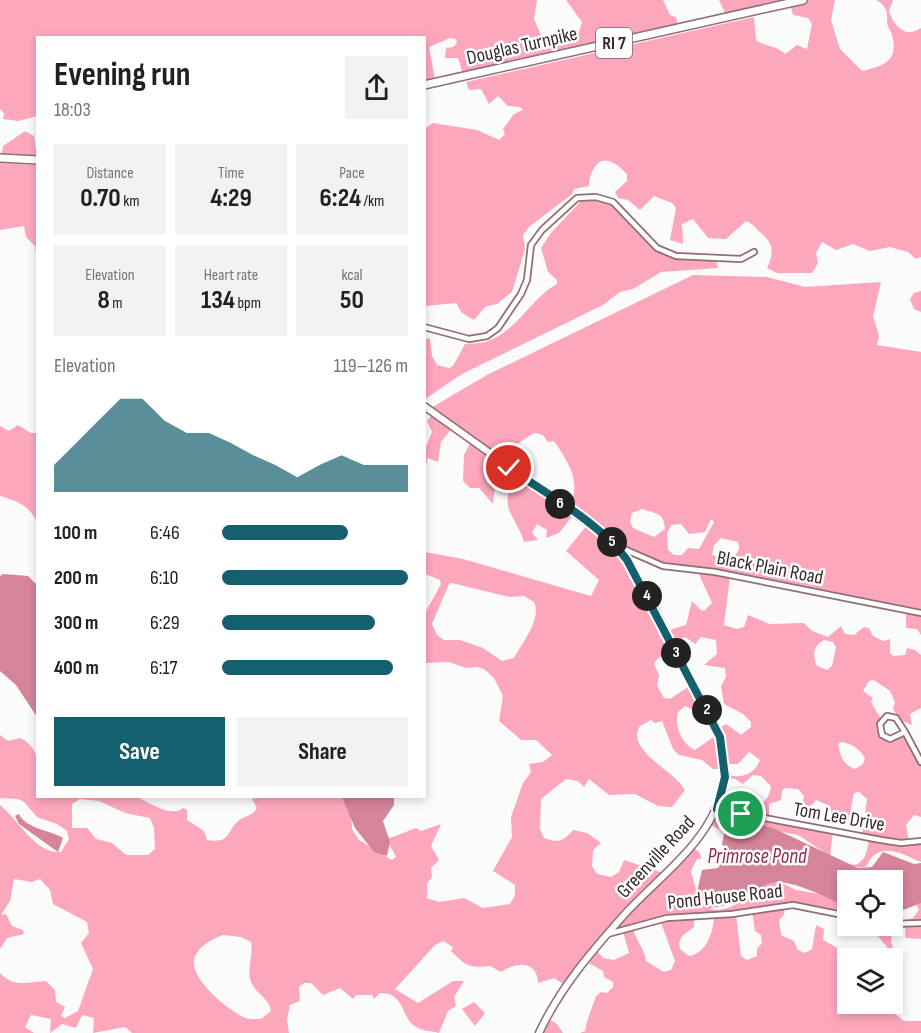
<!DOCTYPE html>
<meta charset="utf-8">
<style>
body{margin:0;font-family:"Sofia Sans Condensed",sans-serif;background:#f2f2f2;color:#202124;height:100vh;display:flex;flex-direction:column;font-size:22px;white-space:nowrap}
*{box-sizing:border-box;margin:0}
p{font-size:20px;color:#757577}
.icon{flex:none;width:33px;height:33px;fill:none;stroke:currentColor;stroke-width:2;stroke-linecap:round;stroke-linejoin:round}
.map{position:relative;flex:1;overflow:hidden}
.details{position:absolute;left:36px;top:36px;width:390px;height:762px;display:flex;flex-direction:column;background:#fff;border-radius:0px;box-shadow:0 3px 9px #0003}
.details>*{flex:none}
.buttons{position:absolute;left:837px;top:870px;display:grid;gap:12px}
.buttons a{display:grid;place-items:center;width:66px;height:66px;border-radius:0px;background:#fff;box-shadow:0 3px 9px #0003;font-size:30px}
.pin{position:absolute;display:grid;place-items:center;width:51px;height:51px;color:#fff;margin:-26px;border:3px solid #fff;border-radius:50%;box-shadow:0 2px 6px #0007}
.km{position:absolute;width:30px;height:30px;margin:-15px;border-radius:50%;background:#222;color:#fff;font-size:16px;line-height:30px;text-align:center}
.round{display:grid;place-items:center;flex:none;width:63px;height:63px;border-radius:0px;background:#f2f2f2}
.head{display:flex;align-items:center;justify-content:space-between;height:102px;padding:0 18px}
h1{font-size:33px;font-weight:700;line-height:45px}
.stats{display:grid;grid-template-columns:repeat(3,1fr);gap:9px;height:102px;padding:6px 18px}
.stats div{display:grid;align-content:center;border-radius:0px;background:#f2f2f2;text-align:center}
.stats b{font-size:26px;font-weight:700}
.stats small{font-size:16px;font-weight:400}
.stats p{font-size:16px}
.chart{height:168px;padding:12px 18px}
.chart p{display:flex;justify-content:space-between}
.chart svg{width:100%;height:108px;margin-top:6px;fill:#15606e;opacity:.7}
.action{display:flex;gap:12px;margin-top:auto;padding:12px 18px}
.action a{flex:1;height:69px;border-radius:0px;background:#15606e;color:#fff;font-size:24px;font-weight:700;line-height:69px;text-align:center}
.action a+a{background:#f2f2f2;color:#202124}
ul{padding:0 18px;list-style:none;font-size:20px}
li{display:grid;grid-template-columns:96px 72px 1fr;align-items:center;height:45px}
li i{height:15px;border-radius:8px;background:#15606e}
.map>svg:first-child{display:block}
</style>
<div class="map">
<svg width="921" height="1033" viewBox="0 0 921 1033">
<rect width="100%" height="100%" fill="#fbfbfb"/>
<!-- forest -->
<path fill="#fda7bd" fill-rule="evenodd" d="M 0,0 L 537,0 L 534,19 L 541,35 L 572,39 L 579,32 L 582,22 L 566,0 L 663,0 L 670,15 L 676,17 L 678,26 L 463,74 L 458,58 L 445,58 L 446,48 L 453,47 L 457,43 L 456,39 L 450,38 L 429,47 L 435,80 L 425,83 L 424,38 L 38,38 L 37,116 L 18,121 L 3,119 L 4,113 L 0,109 Z
M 719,0 L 797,0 L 726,15 Z
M 806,0 L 835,0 L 831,20 L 840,49 L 862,71 C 885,66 899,60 892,35 C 891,31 887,26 887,22 C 888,12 886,5 876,0 L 893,0 L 889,11 C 894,26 905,39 921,28 L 921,257 L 916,259 L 908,252 L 890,247 L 870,251 L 853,244 L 836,250 L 822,242 L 816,253 L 818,263 L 812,273 L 777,273 L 767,268 C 774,253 774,244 761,233 C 755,228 754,224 746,221 L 726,239 L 708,238 L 693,219 L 682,224 L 683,244 L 670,240 L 676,208 L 672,203 L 654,196 L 640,210 L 628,200 L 618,198 L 615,192 L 627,181 L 627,174 C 623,170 616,163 611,162 C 596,155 589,176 589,186 L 574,189 L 572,194 L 529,227 L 523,235 L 525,249 L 512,292 L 497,304 L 485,307 L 474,320 L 462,313 L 456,303 L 425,306 L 424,129 L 433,123 L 477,130 L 499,140 L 505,134 L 503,129 L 514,114 L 523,110 L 520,107 L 508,106 L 498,96 L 489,104 L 481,89 L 469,90 L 466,82 L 754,17 L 756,40 C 765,47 777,45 785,54 L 797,45 L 807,49 L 812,24 L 808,18 L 793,15 L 790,4 Z
M 25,131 L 34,136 L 37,157 L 1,156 L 3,146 Z
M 0,163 L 37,165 L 37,260 L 35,246 L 26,237 L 24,226 L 0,230 Z
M 597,196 C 634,204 640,242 672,251 C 686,256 701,255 715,256 L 718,268 L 661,272 L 633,289 L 620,292 L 603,305 L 462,374 L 425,399 L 425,338 L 430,339 L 432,356 L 437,365 L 449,368 L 453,366 L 465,344 C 472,343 482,344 488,341 C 517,331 531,298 557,284 L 557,280 L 548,272 L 541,248 L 550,234 L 583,199 Z
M 693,275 L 767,277 L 805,287 L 881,282 L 873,316 L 879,336 L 877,345 L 921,352 L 921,635 L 917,629 L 906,628 L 906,611 L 730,576 L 724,625 L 737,629 L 744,627 L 748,615 L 770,624 L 804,623 L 812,631 L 828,637 L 841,626 L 845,634 L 854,635 L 864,627 L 869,628 L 873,636 L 883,641 L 890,639 L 890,653 L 893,656 L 905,655 L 907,648 L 915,650 L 921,655 L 921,708 L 910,714 L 912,725 L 900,720 L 893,709 L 895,702 L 890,691 L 874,680 L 869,681 L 863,691 L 873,698 L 871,702 L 882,721 L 880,732 L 889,739 L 903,734 L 921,761 L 921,817 L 914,815 L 906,825 L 909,843 L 921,842 L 921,862 C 910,857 892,847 880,852 C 860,859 880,875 840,863 L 856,865 C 867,859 867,850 869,839 L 862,836 L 867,799 L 859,792 L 854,793 L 851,808 L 852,824 L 831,812 L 830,806 L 816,800 L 811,806 L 812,814 L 801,813 L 804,796 L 798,789 L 785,788 L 782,791 L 781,800 L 769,804 L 769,819 L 833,831 L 830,856 L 798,835 L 728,822 L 718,829 L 710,824 L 718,810 L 752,816 L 757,804 C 766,804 770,794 771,786 L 761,776 L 753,775 L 743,784 L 735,779 L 726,778 L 726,775 C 740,778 754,776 760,760 L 749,752 L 738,764 L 725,764 L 725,769 L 713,769 L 702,760 L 679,755 L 673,749 L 662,721 L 655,723 L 651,720 L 640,726 C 625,750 675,771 685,790 L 672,807 L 658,806 L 635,794 L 609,795 L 589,779 L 584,787 L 578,781 L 566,779 L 541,799 L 540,829 L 544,838 C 558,843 563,842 573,830 L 587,833 L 601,843 L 593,850 L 592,866 L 597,874 L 611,877 L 619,872 L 624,860 L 666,874 L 693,847 L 700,853 L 701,859 L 697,859 L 691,871 C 697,895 704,922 736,904 C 742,900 747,893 754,890 C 761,886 769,884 776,880 L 796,890 L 831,896 L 847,912 L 844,915 L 809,906 L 785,907 L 784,915 L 779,920 L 781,935 L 794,941 L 798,950 L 805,953 L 812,949 L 816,925 L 824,929 L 823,940 L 838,948 L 847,948 L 851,953 L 844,969 L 839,970 L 837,976 L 847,988 L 848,1004 L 892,1004 L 892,958 L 886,958 L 887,947 L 877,935 L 880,926 L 893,924 L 891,942 L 898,961 L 896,971 L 899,974 L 895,1014 L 904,1021 L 921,1021 L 921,1033 L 580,1033 L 585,1031 C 587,1018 592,1009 596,996 L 601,992 L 607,993 L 613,987 L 613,982 L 604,977 L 603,971 L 585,961 L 565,985 L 554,978 L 538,983 C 537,961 518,961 501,972 L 490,966 C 469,968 467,967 451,951 L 453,947 L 443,941 L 435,945 L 395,989 L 418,1003 L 453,981 L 464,981 L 454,997 L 456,1006 L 448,1011 L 439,1033 C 429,1030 421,1032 412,1024 C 402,1015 403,992 380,993 L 374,999 L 372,995 L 356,995 L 353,999 L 340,988 L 323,995 L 311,983 L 304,983 L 299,987 L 300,1001 L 290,1005 L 287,1019 L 289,1033 L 132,1033 L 125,1027 L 93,1033 L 94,1018 L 82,1015 L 76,1028 L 62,1024 L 50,1033 L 51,1019 L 31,1015 L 25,1027 L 34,1033 L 0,1033 L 0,973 C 14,988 27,982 46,981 L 55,990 L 56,1002 L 65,1007 L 61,1016 L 65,1018 L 78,1011 L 93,969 L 81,943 L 89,933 L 87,922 L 53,904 L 50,890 L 40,879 L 32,882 L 14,879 L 10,901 L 1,915 L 6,914 L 12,926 L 23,930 L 24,934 L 7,938 L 0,949 L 0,805 C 19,820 35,854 61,852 L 69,839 L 67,831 L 57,824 L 37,817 L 24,802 L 18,799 L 0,798 L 0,735 L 8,741 L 20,738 C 44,749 37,773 38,796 L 136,797 C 150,802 170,818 183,808 L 187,810 L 187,820 L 204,831 L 207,840 C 233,844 225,830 241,819 C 248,815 252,816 257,808 L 252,799 L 260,797 L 343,797 L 351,815 L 352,829 L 359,840 L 392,860 L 396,857 L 384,834 L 390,838 L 416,828 L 421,831 L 441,824 L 431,846 L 439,860 L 431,868 L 432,877 L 427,884 L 427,898 L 439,902 L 464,898 L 483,908 L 510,904 L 515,895 L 515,885 L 493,871 L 512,837 L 511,817 L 523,783 L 531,772 L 529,764 L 543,762 L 552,755 L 536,740 L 521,740 L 499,721 L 503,696 L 494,678 L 484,669 L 477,667 L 466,668 L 449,662 L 425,663 L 425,613 L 441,584 L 440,580 L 425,574 L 425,552 L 463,559 L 591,596 L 599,580 L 566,551 L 588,524 L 574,514 L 559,533 L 546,538 L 547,530 L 537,524 L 532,533 L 538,540 L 524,542 C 515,512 496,510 517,474 L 568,508 C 583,484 569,463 554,441 L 548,442 L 543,435 L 535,433 C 508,445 495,475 493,504 L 479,488 L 470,488 L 463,481 L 464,455 L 471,441 L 453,427 L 441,442 L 438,462 L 428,458 L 425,469 L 425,449 L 432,432 L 427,421 L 434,413 L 429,409 L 487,375 ZM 642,509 C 656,514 664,512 665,529 L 654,537 L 633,528 L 630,522 L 632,513 ZM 711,519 L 714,522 L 699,549 L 688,548 L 682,555 L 674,555 L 668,550 L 667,533 L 671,525 L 681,524 L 689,534 L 705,532 ZM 721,538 L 738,542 L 739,549 L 732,560 L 712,555 L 714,545 ZM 620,549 L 676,569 L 697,570 L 712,603 L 704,611 L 701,610 L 692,601 L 686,625 L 666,631 ZM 452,583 L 509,597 L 524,596 L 534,602 C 542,619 522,643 514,658 L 502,661 L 483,648 L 460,640 L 444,640 L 437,635 L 432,624 L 449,584 ZM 685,637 L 695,644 L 701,637 L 716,640 L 717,654 L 704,665 L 725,668 L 726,677 L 721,686 L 724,704 L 743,714 L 751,722 L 751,727 L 741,735 L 726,724 L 717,729 L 718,734 L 695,750 C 681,743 674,726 678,712 L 685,706 L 695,711 L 704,706 L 691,685 L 670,699 L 664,698 L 657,686 L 659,675 L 654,664 L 658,658 L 665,656 L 674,659 L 678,656 L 672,643 ZM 824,640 L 833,642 L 836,647 L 832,666 L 827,670 L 817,666 C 812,655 813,646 824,640 ZM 841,742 C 852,744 858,747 865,758 L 863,764 L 855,769 C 842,764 841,757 838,744 ZM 80,799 L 99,801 L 125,813 L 150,818 L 154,828 L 155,849 L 148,855 L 126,855 L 112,843 L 96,839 L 87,828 L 72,828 L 72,804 ZM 752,912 L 755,931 L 761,935 L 762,943 L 757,949 L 757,956 L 747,960 L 741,956 L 736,915 ZM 694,916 L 714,916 C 714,931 706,954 689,956 L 680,949 L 679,943 L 682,936 L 694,927 ZM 660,920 L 675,961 L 671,970 L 664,972 L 646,961 C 644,947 636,941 633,928 ZM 623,932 L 629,953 L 614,960 L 603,958 L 596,950 L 609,933 ZM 223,935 L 241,937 L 251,942 C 254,955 245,972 252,984 C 258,995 269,998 271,1011 L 261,1019 C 255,1019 248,1020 243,1017 C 226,1008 184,975 196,954 C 202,944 213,939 223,935 Z
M 921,291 L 921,312 L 914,309 L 910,299 L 914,293 Z
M 18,425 L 31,433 L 37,433 L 37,522 C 29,505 17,501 0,496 L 0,426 L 9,431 Z
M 921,900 L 921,939 L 905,938 L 906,920 L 913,918 L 919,910 L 916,904 Z
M 474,1002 L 485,1013 L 475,1026 L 462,1009 Z
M 547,1018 L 557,1024 L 563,1033 L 540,1033 Z"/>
<!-- water -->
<path fill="#d6849a" d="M 3,574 L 28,576 L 37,585 L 37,717 L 16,685 L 0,671 L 0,576 Z
M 342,797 L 394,797 L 394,805 L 383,821 L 390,842 L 387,856 L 374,852 L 355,828 Z
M 19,814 C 26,829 50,830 63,838 L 58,852 L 19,824 L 15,816 Z
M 741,820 L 773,828 L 858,868 L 872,867 L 883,852 L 914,864 L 921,863 L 921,903 L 893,914 L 892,880 L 848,880 L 847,906 C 827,899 788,876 768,884 C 743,895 738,906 708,908 L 697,892 L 702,870 L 718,868 L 726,855 L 722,843 L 727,824 Z"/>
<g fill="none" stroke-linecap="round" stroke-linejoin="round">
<defs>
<path id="minor" d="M 424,327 L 469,339 L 487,336 L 498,328 L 521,294 L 527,280 L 531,245 L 542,230 L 577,198 L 596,197 L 613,202 L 657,248 L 676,256 L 741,259 L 754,252
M 617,546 L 663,566 L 715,572 L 921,613
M 887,716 L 896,718 L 905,732 L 890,739 L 882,735 L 880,724 Z
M 905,732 L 921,762
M 717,809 L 881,840 L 901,843 L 921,841
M 892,924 L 921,923
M 608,934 L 667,918 L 732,914 L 793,905 L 848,916"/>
<path id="secondary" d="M 424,406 L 595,528 C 638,562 656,614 680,661 C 694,690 718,719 723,751 C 735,825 668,867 624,915 C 591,952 560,988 539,1033"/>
<path id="primary" d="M 424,85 L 803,0
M 0,158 L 38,160"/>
</defs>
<!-- minor casing -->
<use href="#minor" stroke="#906e76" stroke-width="8"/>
<!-- secondary casing -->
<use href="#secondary" stroke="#906e76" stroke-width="9"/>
<!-- primary casing -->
<use href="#primary" stroke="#906e76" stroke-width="10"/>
<!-- minor -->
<use href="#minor" stroke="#fff" stroke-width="4.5"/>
<!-- secondary -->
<use href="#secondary" stroke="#fff" stroke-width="6"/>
<!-- primary -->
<use href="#primary" stroke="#fff" stroke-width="7"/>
</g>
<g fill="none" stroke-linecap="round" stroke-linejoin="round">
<defs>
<path id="route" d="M 509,468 C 547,494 600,523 627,560 L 720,737 L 725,777 L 717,809 L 741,814"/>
</defs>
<!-- route casing -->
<use href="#route" stroke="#fff" stroke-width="12"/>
<!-- route -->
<use href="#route" stroke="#15606e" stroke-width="8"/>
</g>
<g text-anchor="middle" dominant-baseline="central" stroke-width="5" stroke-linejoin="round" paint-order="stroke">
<!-- shield labels -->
<rect fill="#fff" stroke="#73696b" stroke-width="1.5" x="596" y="28" width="36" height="30" rx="4.5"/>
<g font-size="18" font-weight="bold" fill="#37292c">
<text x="614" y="43">RI 7</text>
</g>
<!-- street labels -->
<g font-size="20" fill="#37292c" stroke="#fff">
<text transform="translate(522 46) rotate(-13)">Douglas Turnpike</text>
<text transform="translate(770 568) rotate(11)">Black Plain Road</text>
<text transform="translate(839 817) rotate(10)">Tom Lee Drive</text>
<text transform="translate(656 857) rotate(-47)">Greenville Road</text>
<text transform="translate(725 897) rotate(-6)">Pond House Road</text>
</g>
<!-- water labels -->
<g font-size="21" font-style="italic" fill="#8d2c4e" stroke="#fff">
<text x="757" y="856">Primrose Pond</text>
</g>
</g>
</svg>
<div class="buttons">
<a><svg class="icon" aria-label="locate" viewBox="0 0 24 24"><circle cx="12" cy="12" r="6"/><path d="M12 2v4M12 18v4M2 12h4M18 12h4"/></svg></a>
<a><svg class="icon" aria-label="layers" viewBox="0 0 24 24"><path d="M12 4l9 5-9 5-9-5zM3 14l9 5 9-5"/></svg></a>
</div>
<div class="pin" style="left:741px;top:814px;background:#1e9e55"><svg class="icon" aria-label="arrive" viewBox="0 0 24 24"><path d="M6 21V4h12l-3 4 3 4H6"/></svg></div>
<div class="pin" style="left:509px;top:468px;background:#d93025"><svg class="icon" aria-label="check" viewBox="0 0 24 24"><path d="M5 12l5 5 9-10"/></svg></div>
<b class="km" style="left:707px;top:710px">2</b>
<b class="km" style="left:676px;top:653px">3</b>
<b class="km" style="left:647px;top:596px">4</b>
<b class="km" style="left:612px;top:542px">5</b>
<b class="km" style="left:560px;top:504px">6</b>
<section class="details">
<div class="head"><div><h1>Evening run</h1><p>18:03</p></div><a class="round"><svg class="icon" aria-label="share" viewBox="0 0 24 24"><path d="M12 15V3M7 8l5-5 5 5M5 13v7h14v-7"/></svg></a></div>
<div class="stats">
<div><p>Distance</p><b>0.70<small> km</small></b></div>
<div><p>Time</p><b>4:29</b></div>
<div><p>Pace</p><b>6:24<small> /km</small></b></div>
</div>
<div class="stats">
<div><p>Elevation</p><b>8<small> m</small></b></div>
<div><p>Heart rate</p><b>134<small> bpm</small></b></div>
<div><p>kcal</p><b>50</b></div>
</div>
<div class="chart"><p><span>Elevation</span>119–126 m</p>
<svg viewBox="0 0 160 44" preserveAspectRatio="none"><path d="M0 44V33L10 24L20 15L30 6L40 6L50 15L60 20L70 20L80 24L90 29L100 33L110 38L120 33L130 29L140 33L150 33L160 33V44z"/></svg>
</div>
<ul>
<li><b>100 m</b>6:46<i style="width:68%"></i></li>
<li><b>200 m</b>6:10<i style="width:100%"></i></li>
<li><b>300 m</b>6:29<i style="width:82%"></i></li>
<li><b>400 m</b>6:17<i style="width:92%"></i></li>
</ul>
<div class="action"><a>Save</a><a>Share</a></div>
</section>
</div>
